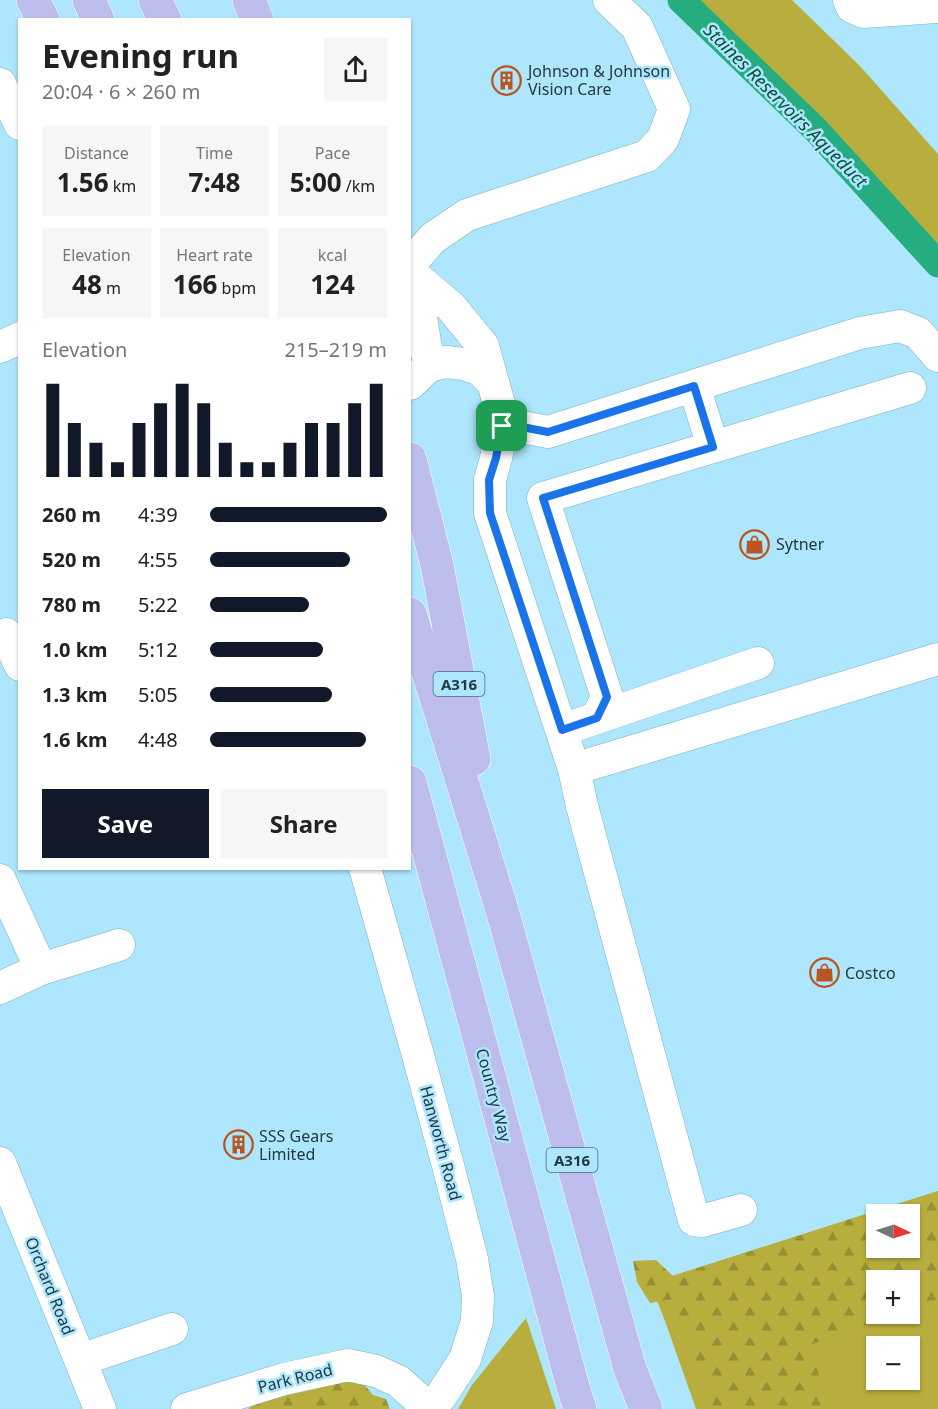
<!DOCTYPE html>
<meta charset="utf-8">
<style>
body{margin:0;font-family:"Noto Sans",sans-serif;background:#f6f6f6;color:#222;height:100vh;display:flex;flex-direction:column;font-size:22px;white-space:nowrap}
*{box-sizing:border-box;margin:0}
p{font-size:20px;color:#767676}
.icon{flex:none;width:33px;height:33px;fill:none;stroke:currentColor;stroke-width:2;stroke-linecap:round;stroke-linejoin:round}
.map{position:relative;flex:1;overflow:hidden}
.drawer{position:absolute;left:18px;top:18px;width:393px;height:852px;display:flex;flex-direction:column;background:#fff;border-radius:0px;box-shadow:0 2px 4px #0004}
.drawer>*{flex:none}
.needle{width:39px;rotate:94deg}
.fabs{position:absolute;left:866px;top:1204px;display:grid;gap:12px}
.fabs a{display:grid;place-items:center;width:54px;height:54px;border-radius:0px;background:#fff;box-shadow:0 2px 4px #0004;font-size:30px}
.pin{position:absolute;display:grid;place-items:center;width:51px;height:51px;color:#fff;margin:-26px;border-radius:12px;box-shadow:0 3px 9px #0006}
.round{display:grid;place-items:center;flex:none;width:63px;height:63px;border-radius:0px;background:#f6f6f6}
.summary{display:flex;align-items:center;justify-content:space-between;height:102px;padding:0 24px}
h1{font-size:33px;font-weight:700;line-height:45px}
.stats{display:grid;grid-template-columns:repeat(3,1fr);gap:9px;height:102px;padding:6px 24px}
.stats div{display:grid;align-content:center;border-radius:0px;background:#f6f6f6;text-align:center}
.stats b{font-size:26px;font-weight:700}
.stats small{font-size:16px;font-weight:400}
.stats p{font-size:16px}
.chart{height:168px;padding:12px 24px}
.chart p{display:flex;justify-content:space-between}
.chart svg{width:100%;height:108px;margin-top:6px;stroke:#111827;stroke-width:6}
.primary-button{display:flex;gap:12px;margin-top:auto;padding:12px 24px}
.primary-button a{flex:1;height:69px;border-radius:0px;background:#111827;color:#fff;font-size:24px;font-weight:700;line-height:69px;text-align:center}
.primary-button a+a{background:#f6f6f6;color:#222}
ul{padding:0 24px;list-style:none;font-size:20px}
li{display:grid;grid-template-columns:96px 72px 1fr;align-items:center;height:45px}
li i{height:15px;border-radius:8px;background:#111827}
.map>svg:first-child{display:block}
</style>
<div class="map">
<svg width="938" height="1409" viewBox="0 0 938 1409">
<defs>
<pattern id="forest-firs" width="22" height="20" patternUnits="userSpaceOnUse" patternTransform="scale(1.5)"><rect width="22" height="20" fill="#b8ae3d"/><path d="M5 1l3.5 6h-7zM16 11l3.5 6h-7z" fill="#958f35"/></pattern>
</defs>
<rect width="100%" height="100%" fill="#aee6fd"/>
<!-- green -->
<path fill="#b8ae3d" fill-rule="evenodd" d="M 681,0 L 792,0 L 859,65 L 938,154 L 938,264 L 815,129 Z
M 938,1191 L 938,1409 L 696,1409 L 665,1321 L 650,1283 ZM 876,1215 L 909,1215 L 909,1248 L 876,1248 ZM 876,1281 L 909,1281 L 909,1314 L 876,1314 ZM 876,1347 L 909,1347 L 909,1380 L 876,1380 Z
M 526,1318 L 556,1409 L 458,1409 L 472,1385 Z"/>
<!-- forest -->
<path fill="url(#forest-firs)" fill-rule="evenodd" d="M 938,1191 L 938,1299 L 909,1309 L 909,1281 L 876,1281 L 876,1314 L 896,1314 L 810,1345 L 829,1409 L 713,1409 L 673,1299 L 650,1303 L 637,1282 L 633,1261 L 656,1260 L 673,1276 ZM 876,1215 L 909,1215 L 909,1248 L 876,1248 Z
M 348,1365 L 373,1395 L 386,1399 L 390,1409 L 248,1409 L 284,1379 Z"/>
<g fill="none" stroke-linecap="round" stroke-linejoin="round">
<!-- canal -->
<path stroke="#25ad7f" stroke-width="27" d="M 681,0 L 815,129 L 938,264"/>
<defs>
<path id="minor" d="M 849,0 L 852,7 L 863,12 L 938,7
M 0,84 L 20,124
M 410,264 L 433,238 L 467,215 L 647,156 L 663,139 L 674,109 L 637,27 L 609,0
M 410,272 L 451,307 L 483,346 L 502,415 L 502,426 L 496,458 L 490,480 L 490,513 L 574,769 L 582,806 L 694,1220 L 702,1221 L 741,1210
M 414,276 L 429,366
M 0,347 L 20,338
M 410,384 L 429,366 L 446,362 L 463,364 L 479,369 L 493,382
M 694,386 L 713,447 L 910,388
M 502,426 L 517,426 L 548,432 L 860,333 L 900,326 L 918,333 L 938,356
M 6,634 L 20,665
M 597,718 L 758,663
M 562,730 L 597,718 L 607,697 L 543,498 L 713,447
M 574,769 L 938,659
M 365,868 L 416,1048 L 450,1173 L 472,1259 L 478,1296 L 477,1321 L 465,1359 L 441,1396 L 428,1409
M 0,880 L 41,969 L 0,988
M 41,969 L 119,945
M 0,1163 L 100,1409
M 80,1360 L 172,1329
M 187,1409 L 284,1379 L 348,1365 L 376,1371 L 398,1381 L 429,1408"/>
<path id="highway" d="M 33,0 L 43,20
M 89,0 L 98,20
M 155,0 L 165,20
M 249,0 L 257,20
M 410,459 L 437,565 L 474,759
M 410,614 L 502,910 L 630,1369 L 646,1409
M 410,782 L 573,1387 L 580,1409"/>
</defs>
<!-- minor casing -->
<use href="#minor" stroke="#79b0c5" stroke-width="33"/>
<!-- highway casing -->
<use href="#highway" stroke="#fff" stroke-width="34"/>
<!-- minor -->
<use href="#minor" stroke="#fff" stroke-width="32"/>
<!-- highway -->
<use href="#highway" stroke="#bdbeee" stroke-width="33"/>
</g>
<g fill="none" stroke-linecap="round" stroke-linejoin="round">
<defs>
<path id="route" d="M 694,386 L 713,447 L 543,498 L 607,697 L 597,718 L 562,730 L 490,513 L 489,480 L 496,458 L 502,426 L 517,426 L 548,432 Z"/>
</defs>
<!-- route casing -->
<use href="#route" stroke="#fff" stroke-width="12"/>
<!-- route -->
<use href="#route" stroke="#1a73e8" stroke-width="8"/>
</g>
<!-- icons -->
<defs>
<symbol id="building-ring" viewBox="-11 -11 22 22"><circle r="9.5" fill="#aee6fd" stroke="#b95522" stroke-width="1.5"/><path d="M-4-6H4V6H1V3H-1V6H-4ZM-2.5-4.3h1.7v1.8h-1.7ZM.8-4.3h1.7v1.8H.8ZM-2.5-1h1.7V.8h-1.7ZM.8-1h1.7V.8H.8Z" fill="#b95522"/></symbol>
<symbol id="shop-ring" viewBox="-11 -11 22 22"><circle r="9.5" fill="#aee6fd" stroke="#b95522" stroke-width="1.5"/><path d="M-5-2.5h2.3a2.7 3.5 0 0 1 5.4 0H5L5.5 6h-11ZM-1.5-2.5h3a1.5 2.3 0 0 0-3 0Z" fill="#b95522"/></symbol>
</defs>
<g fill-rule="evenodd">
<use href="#building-ring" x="490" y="64" width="33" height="33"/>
<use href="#shop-ring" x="738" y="528" width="33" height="33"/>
<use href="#shop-ring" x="808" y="956" width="33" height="33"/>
<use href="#building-ring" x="222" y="1128" width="33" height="33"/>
</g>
<g text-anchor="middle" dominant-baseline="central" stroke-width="5" stroke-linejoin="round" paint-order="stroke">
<!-- shield labels -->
<g fill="#aee6fd" stroke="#4c6d7a" stroke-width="1.5">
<rect x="433.5" y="672" width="51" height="24" rx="4.5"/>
<rect x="546.5" y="1148" width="51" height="24" rx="4.5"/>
</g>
<g font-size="15" font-weight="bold" fill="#223942">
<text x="459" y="684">A316</text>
<text x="572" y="1160">A316</text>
</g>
<!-- poi labels -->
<g font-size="16" fill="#223942" stroke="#aee6fd" text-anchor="start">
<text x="528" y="71">Johnson &amp; Johnson<tspan x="528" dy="18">Vision Care</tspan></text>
<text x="776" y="544">Sytner</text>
<text x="845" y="973">Costco</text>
<text x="259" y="1136">SSS Gears<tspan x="259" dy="18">Limited</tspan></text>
</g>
<!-- street labels -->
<g font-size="16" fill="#223942" stroke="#aee6fd">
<text transform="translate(494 1095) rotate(75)">Country Way</text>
<text transform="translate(441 1143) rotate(75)">Hanworth Road</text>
<text transform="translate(50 1286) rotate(68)">Orchard Road</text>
<text transform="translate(295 1378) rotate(-14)">Park Road</text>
</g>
<!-- water labels -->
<g font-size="18" font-style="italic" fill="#085139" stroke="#aee6fd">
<text transform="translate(786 105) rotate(45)">Staines Reservoirs Aqueduct</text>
</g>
</g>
</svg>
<div class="fabs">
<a><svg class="needle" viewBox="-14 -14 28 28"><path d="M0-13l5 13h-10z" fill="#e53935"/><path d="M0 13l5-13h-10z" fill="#767676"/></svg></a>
<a>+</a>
<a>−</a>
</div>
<div class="pin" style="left:502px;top:426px;background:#1e9e55"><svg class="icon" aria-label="arrive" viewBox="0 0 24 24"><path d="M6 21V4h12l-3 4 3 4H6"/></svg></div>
<section class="drawer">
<div class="summary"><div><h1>Evening run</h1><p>20:04 · 6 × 260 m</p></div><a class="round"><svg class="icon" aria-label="share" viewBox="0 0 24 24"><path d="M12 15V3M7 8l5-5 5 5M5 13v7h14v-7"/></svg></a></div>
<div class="stats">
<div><p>Distance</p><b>1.56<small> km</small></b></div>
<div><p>Time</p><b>7:48</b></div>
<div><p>Pace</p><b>5:00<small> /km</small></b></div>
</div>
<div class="stats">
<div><p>Elevation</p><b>48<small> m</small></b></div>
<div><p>Heart rate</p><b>166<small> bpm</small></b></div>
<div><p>kcal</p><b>124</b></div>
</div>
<div class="chart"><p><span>Elevation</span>215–219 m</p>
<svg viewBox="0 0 160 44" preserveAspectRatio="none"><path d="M5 44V6M15 44V22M25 44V30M35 44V38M45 44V22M55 44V14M65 44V6M75 44V14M85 44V30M95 44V38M105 44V38M115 44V30M125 44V22M135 44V22M145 44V14M155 44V6"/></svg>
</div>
<ul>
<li><b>260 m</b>4:39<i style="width:100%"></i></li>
<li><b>520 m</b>4:55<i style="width:79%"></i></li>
<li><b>780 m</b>5:22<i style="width:56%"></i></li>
<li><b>1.0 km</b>5:12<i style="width:64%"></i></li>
<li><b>1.3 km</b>5:05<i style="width:69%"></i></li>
<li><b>1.6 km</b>4:48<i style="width:88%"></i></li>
</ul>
<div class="primary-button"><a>Save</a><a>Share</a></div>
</section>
</div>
